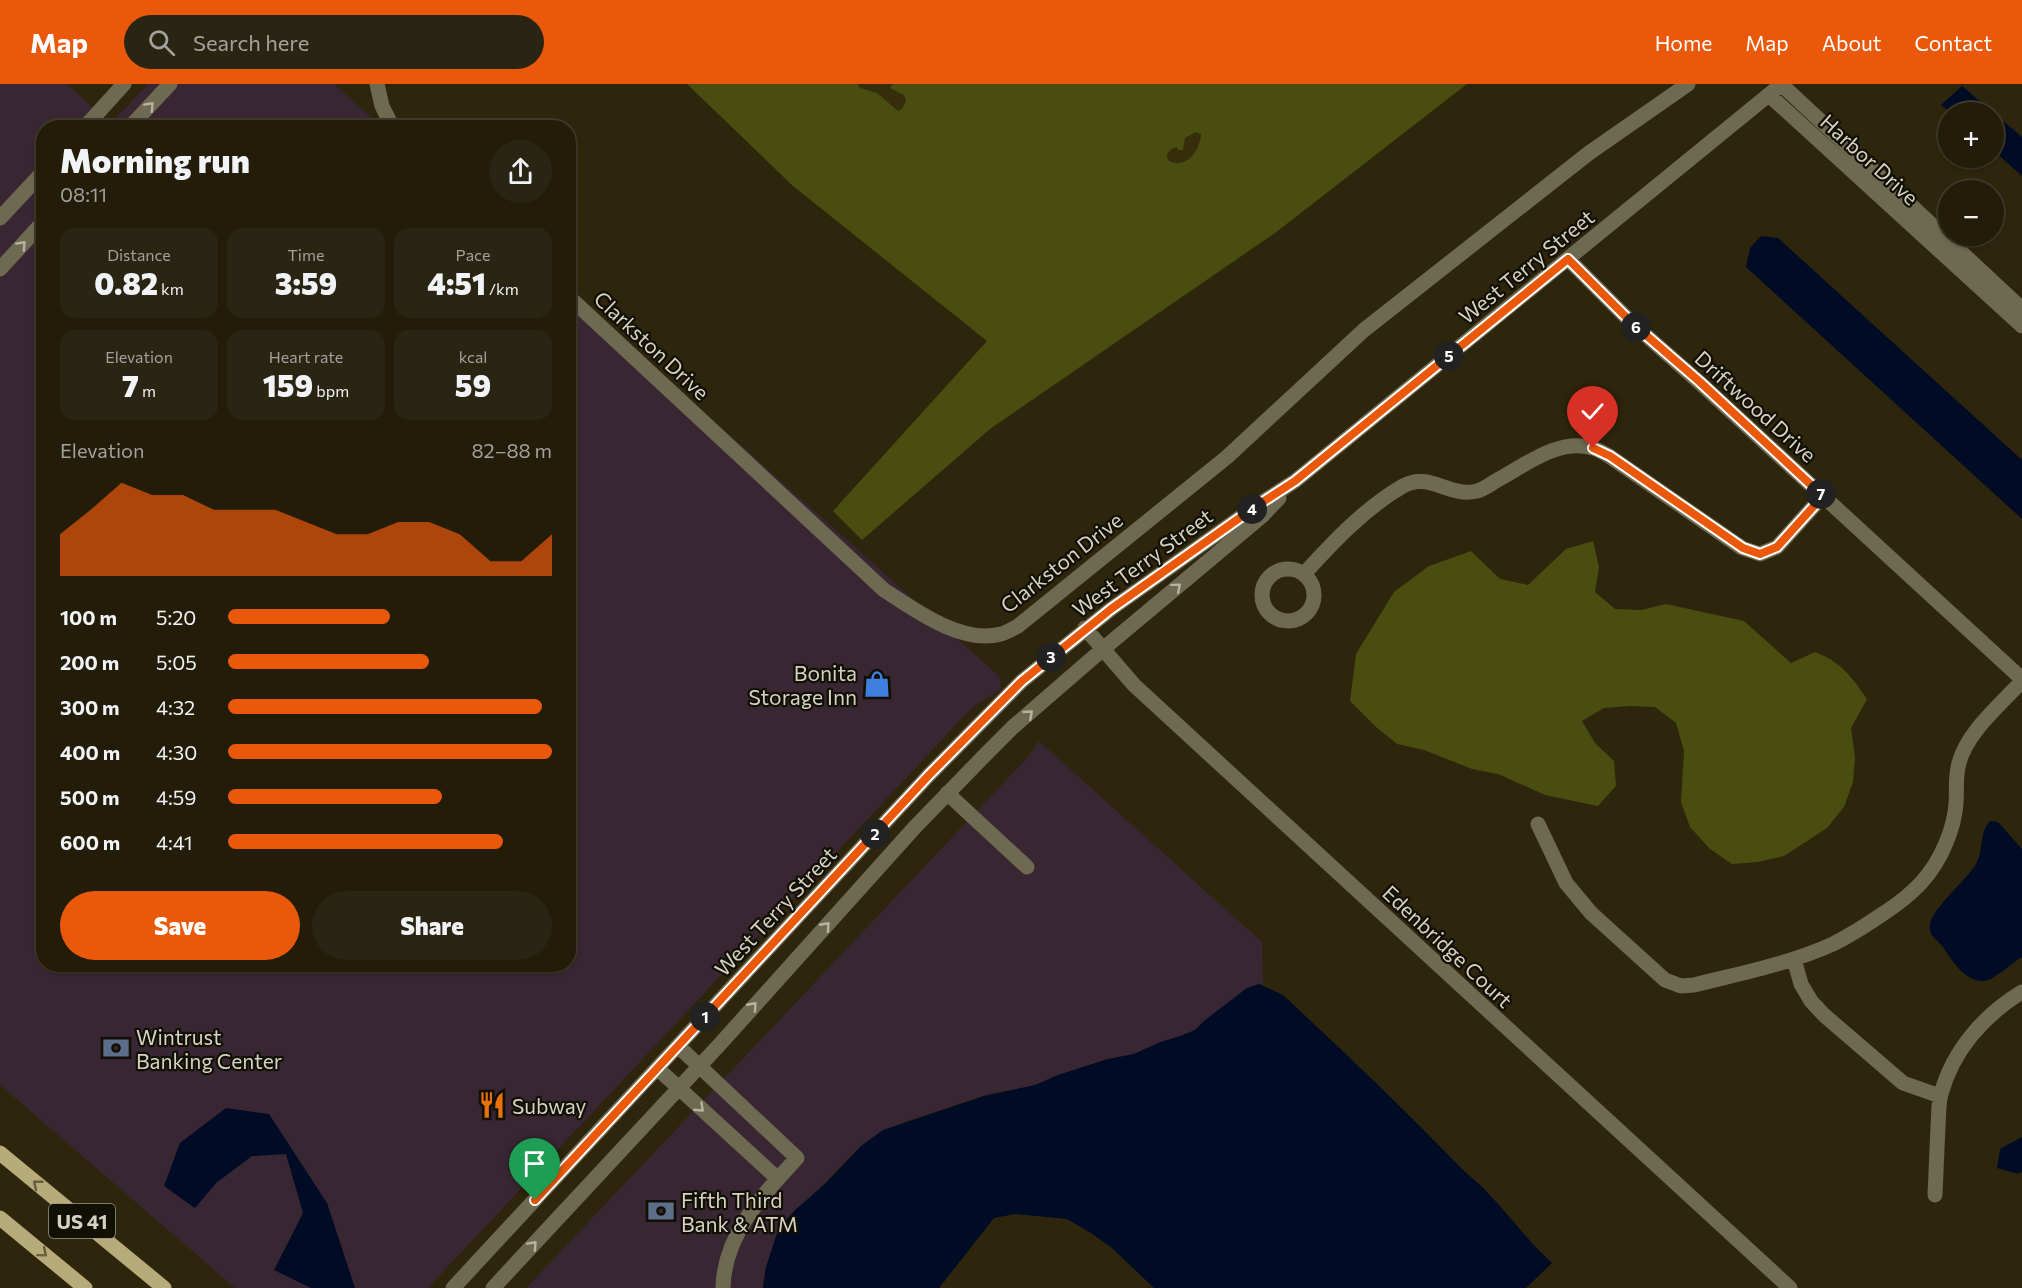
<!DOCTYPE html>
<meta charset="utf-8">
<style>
body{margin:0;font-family:Commissioner,sans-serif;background:#2a2512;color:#f1f3f6;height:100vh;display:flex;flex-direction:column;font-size:22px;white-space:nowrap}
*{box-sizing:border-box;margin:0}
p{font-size:20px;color:#a2a19c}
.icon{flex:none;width:33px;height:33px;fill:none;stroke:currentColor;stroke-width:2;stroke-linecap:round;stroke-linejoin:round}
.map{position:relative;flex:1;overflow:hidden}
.panel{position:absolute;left:36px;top:36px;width:540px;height:852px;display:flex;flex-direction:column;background:#221c09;border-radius:24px;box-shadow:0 2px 4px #0004,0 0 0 2px #3f3a2a}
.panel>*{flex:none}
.controls{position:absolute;left:1938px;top:18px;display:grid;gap:12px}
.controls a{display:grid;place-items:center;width:66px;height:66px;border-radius:50%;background:#221c09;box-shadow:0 2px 4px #0004,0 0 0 2px #3f3a2a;font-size:30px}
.pin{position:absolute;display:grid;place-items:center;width:51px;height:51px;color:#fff;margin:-62px -26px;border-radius:50% 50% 50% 0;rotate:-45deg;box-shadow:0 0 6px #0007}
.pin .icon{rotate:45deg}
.km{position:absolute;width:30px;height:30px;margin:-15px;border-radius:50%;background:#222;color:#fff;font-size:16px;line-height:30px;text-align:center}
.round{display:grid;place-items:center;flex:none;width:63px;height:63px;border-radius:32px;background:#2a2512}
.headline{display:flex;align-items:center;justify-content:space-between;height:102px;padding:0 24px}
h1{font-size:33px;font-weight:800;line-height:45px}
.stats{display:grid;grid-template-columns:repeat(3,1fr);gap:9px;height:102px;padding:6px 24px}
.stats div{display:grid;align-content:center;border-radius:15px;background:#2a2512;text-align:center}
.stats b{font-size:30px;font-weight:800}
.stats small{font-size:16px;font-weight:400}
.stats p{font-size:16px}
.chart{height:168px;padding:12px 24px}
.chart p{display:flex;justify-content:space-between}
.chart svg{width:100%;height:108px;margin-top:6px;fill:#ea580c;opacity:.7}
.primary-button{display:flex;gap:12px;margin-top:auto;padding:12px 24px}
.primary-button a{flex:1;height:69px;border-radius:36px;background:#ea580c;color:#fff;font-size:24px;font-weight:800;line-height:69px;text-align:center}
.primary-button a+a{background:#2a2512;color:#f1f3f6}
ul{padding:0 24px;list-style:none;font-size:20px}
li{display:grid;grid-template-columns:96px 72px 1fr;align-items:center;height:45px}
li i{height:15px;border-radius:8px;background:#ea580c}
header{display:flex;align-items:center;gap:36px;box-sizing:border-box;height:84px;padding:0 30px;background:#ea580c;color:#fff}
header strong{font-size:28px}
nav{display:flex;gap:33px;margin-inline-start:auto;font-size:21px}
.search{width:420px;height:54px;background:#2a2512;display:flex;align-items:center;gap:15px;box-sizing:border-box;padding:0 21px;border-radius:33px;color:#a2a19c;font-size:22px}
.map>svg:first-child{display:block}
</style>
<header>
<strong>Map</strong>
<div class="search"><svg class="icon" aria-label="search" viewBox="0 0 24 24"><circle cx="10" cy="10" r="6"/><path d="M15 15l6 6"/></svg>Search here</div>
<nav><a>Home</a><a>Map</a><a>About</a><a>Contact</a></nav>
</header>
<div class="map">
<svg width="2022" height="1204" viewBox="0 0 2022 1204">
<rect width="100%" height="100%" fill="#2d250c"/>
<!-- commercial -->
<path fill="#382732" d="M 0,0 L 68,0 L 110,40 L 148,0 L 334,0 L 382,43 L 44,44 L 44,880 L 568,880 L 569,210 L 646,276 L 1000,593 L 1000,606 L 976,621 L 966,630 L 428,1204 L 235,1204 L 0,1001 Z
M 1039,657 L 1262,858 L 1263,901 L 1259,900 L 1247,904 L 1204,937 L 1195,946 L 1183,951 L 1158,959 L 1134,970 L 1108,975 L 1058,991 L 1035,1001 L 1022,1005 L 997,1008 L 971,1016 L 907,1037 L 873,1054 L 861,1062 L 778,1146 L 763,1196 L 763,1204 L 526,1204 L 1028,673 Z"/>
<!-- green -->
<path fill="#4a4d10" d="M 687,0 L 1467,0 L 1275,149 L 990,345 L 862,456 L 833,427 L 987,257 L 793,102 Z
M 1593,457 L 1599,483 L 1595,508 L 1615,525 L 1641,526 L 1666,520 L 1744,537 L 1791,579 L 1815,568 C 1841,578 1851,592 1867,615 L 1851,644 L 1855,673 L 1853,698 L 1844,723 L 1827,744 L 1784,772 L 1758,778 L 1732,780 L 1710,765 L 1690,743 L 1681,718 L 1684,667 L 1676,639 L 1655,623 L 1630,622 L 1604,624 L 1582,637 L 1595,659 L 1614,677 L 1616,702 L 1598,722 L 1545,711 L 1498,690 L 1472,685 L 1424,666 L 1397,660 L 1376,643 L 1350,617 L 1356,570 L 1394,508 L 1429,482 L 1471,467 L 1500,495 L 1528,501 L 1566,465 Z"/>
<!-- sand -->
<path fill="#352d0c" d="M 858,0 L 893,0 L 890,4 L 904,11 L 906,17 L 902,25 L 898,27 L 877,9 L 860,4 Z
M 1196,48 L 1201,50 C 1200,67 1185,87 1168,76 L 1167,71 L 1171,65 L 1176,63 L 1179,66 L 1183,66 L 1185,54 Z"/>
<!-- water -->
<path fill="#000b26" d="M 1962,2 L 2022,53 L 2022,92 L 1994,67 L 1994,28 L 1950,28 L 1941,21 Z
M 1761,152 L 1778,154 L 2022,376 L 2022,435 L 1746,183 L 1750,164 Z
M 1990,737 L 1998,738 L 2022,765 L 2022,873 C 2015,877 1994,895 1988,896 C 1968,902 1952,877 1943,863 C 1938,856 1928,852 1930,841 C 1931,825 1966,797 1976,780 C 1984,767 1979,748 1990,737 Z
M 1259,900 L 1283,911 C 1343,967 1403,1024 1460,1083 C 1469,1092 1479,1099 1487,1108 C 1509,1131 1528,1157 1552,1179 L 1526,1204 L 1154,1204 L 1112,1164 L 1091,1149 L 1067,1135 L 1015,1130 L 994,1134 L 939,1204 L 763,1204 L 766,1183 L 778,1146 L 795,1126 L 825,1100 L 861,1062 L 883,1046 L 984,1012 L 1035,1001 L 1058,991 L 1108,975 L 1134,970 L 1158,959 L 1183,951 L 1195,946 L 1204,937 L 1247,904 Z
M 226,1024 L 269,1030 L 327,1119 L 355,1204 L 311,1204 L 274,1186 L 303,1129 L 286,1070 L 252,1072 L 216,1099 L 195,1124 L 164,1102 L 180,1059 Z
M 2022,1053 L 2022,1088 L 2018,1090 L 1997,1084 L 2000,1065 Z"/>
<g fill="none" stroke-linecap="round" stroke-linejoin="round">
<!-- minor -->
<path stroke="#6e6951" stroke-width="15" d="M 377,0 L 382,22 L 393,44
M 1782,1 L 2022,225
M 1769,11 L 2022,242
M 84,44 L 124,0
M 129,44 L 170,0
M 0,134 L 44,87
M 1568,175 L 1632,239 L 1700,299 L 2022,595
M 0,185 L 44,137
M 568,212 L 884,506 C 915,526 962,561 1001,550 C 1006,549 1012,545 1018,542 L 1227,373 L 1364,246 L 1589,69 L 1688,0
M1262 511a26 26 0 1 1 52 0a26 26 0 1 1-52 0Z
M 1304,490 C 1333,458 1365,424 1403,402 C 1429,387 1449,414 1477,407 C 1485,405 1493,398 1501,394 C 1528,379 1560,354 1593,364 C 1599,366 1604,369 1609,372 L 1742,464 L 1760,470 L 1777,463 L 1823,412
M 1085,544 L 1134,601 L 1790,1204
M 947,709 L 1027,783
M 1538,740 L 1566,799 L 1591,829 L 1665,896 L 1681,902 L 1694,901 C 1741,889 1789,880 1833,860 C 1851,851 1868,840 1884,829 C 1912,811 1933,791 1946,759 C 1951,747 1955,733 1956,720 C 1957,706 1955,692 1959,679 C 1967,648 2001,620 2022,597
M 1794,875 L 1801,900 L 1811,917 L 1824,931 L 1903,999 L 1940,1012
M 678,962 L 797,1074 C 763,1111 724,1150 723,1204
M 657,984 L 778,1095
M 1935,1111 C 1936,1088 1937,1065 1938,1042 C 1939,1031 1938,1020 1941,1010 C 1953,966 1984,931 2022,908
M 453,1204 L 929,691 L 1022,597 L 1111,525 L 1255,423 L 1295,397 L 1782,0
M 493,1204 L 721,959 L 915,743 L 986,670 L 1013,643 L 1103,565 L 1262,432 L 1279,414"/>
<!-- major -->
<path stroke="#b7ab79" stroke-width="15" d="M 0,1069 L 164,1204
M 0,1134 L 85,1204"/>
</g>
<!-- one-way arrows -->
<defs><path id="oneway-chevron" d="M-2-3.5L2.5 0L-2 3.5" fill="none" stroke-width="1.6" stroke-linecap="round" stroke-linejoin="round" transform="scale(1.5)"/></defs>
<g stroke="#b7b2a1">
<use href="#oneway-chevron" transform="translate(150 22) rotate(-47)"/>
<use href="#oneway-chevron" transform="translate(22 161) rotate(-47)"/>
<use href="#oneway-chevron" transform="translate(1177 503) rotate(-40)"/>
<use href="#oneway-chevron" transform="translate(1029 630) rotate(-41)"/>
<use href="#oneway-chevron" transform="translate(826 842) rotate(-48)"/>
<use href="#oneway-chevron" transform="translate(753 922) rotate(-48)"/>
<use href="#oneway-chevron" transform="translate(700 1024) rotate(43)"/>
<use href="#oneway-chevron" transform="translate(533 1161) rotate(-47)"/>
</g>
<g stroke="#645d3f">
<use href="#oneway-chevron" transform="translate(37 1100) rotate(-141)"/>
<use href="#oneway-chevron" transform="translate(43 1169) rotate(40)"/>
</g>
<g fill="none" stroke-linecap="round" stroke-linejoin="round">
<defs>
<path id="route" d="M 535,1116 L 929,691 L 1022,597 L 1111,525 L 1255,423 L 1295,397 L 1568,175 L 1632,239 L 1700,298 L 1823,412 L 1777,463 L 1760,470 L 1743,464 L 1610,372 L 1593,364"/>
</defs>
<!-- route casing -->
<use href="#route" stroke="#fff" stroke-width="12"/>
<!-- route -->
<use href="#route" stroke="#ea580c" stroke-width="8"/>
</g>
<!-- icons -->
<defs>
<symbol id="shop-bare" viewBox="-9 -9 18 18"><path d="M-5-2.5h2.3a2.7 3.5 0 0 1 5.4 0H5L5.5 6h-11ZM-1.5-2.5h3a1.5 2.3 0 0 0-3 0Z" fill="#3f7fe0" stroke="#120f05" stroke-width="2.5" paint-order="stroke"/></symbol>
<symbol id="bank-bare" viewBox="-9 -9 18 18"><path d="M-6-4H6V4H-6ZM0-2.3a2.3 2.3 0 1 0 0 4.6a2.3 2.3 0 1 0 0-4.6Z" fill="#5c6f8a" stroke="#120f05" stroke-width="2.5" paint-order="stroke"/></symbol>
<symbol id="restaurant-bare" viewBox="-9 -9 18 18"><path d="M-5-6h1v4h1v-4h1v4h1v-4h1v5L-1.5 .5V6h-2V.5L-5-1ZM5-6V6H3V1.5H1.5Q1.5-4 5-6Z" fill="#e8710a" stroke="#120f05" stroke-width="2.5" paint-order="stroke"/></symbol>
</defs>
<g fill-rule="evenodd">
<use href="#shop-bare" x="858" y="581" width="38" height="38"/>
<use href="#bank-bare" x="97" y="945" width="38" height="38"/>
<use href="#restaurant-bare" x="473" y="1002" width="38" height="38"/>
<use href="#bank-bare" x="642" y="1108" width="38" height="38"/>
</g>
<g text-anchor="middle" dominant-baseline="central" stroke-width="4.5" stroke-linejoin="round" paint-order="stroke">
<!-- shield labels -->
<rect fill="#120f05" stroke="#9b988a" stroke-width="1.5" x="49" y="1120" width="66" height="34" rx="4.5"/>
<g font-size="20" font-weight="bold" fill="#d6d2c3">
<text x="82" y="1137">US 41</text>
</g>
<!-- street labels -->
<g font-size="21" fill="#d6d2c3" stroke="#120f05">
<text transform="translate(1870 75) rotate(42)">Harbor Drive</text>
<text transform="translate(1526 182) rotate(-39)">West Terry Street</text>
<text transform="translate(652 261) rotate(43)">Clarkston Drive</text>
<text transform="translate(1756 322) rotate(42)">Driftwood Drive</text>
<text transform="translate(1061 478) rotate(-38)">Clarkston Drive</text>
<text transform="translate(1142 478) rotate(-36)">West Terry Street</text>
<text transform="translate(775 827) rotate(-47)">West Terry Street</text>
<text transform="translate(1448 862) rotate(43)">Edenbridge Court</text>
</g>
<!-- poi labels -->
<g font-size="21" fill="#d6d2c3" stroke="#120f05" text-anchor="start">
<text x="857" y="588" text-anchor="end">Bonita<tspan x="857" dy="24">Storage Inn</tspan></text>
<text x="136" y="952">Wintrust<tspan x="136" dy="24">Banking Center</tspan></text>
<text x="512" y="1021">Subway</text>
<text x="681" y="1115">Fifth Third<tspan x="681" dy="24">Bank &amp; ATM</tspan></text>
</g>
</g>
</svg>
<div class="controls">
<a>+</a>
<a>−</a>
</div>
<div class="pin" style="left:535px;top:1116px;background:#1e9e55"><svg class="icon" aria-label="arrive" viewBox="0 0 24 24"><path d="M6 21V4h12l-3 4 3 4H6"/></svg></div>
<div class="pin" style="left:1593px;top:364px;background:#d93025"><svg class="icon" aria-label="check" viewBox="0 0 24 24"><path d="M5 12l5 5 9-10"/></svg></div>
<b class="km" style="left:705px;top:933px">1</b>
<b class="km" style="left:875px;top:750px">2</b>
<b class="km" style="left:1051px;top:573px">3</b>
<b class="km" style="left:1252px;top:425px">4</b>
<b class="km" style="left:1449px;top:272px">5</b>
<b class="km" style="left:1636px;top:243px">6</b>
<b class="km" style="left:1821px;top:410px">7</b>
<section class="panel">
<div class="headline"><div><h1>Morning run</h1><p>08:11</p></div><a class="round"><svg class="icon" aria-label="share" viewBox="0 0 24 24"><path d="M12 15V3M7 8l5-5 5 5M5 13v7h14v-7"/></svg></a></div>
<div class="stats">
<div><p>Distance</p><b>0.82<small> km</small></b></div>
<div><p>Time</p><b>3:59</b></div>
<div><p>Pace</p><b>4:51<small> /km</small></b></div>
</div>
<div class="stats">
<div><p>Elevation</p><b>7<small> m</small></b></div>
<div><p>Heart rate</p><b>159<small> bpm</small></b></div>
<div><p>kcal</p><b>59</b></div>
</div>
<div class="chart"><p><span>Elevation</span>82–88 m</p>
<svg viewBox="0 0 160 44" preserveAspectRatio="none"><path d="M0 44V27L10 17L20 6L30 11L40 11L50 17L60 17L70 17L80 22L90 27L100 27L110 22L120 22L130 27L140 38L150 38L160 27V44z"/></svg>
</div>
<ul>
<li><b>100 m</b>5:20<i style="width:50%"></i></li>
<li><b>200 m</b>5:05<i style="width:62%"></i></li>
<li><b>300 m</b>4:32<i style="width:97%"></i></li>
<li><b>400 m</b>4:30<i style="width:100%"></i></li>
<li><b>500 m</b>4:59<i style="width:66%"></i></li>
<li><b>600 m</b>4:41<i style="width:85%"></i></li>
</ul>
<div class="primary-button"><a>Save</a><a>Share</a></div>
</section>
</div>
